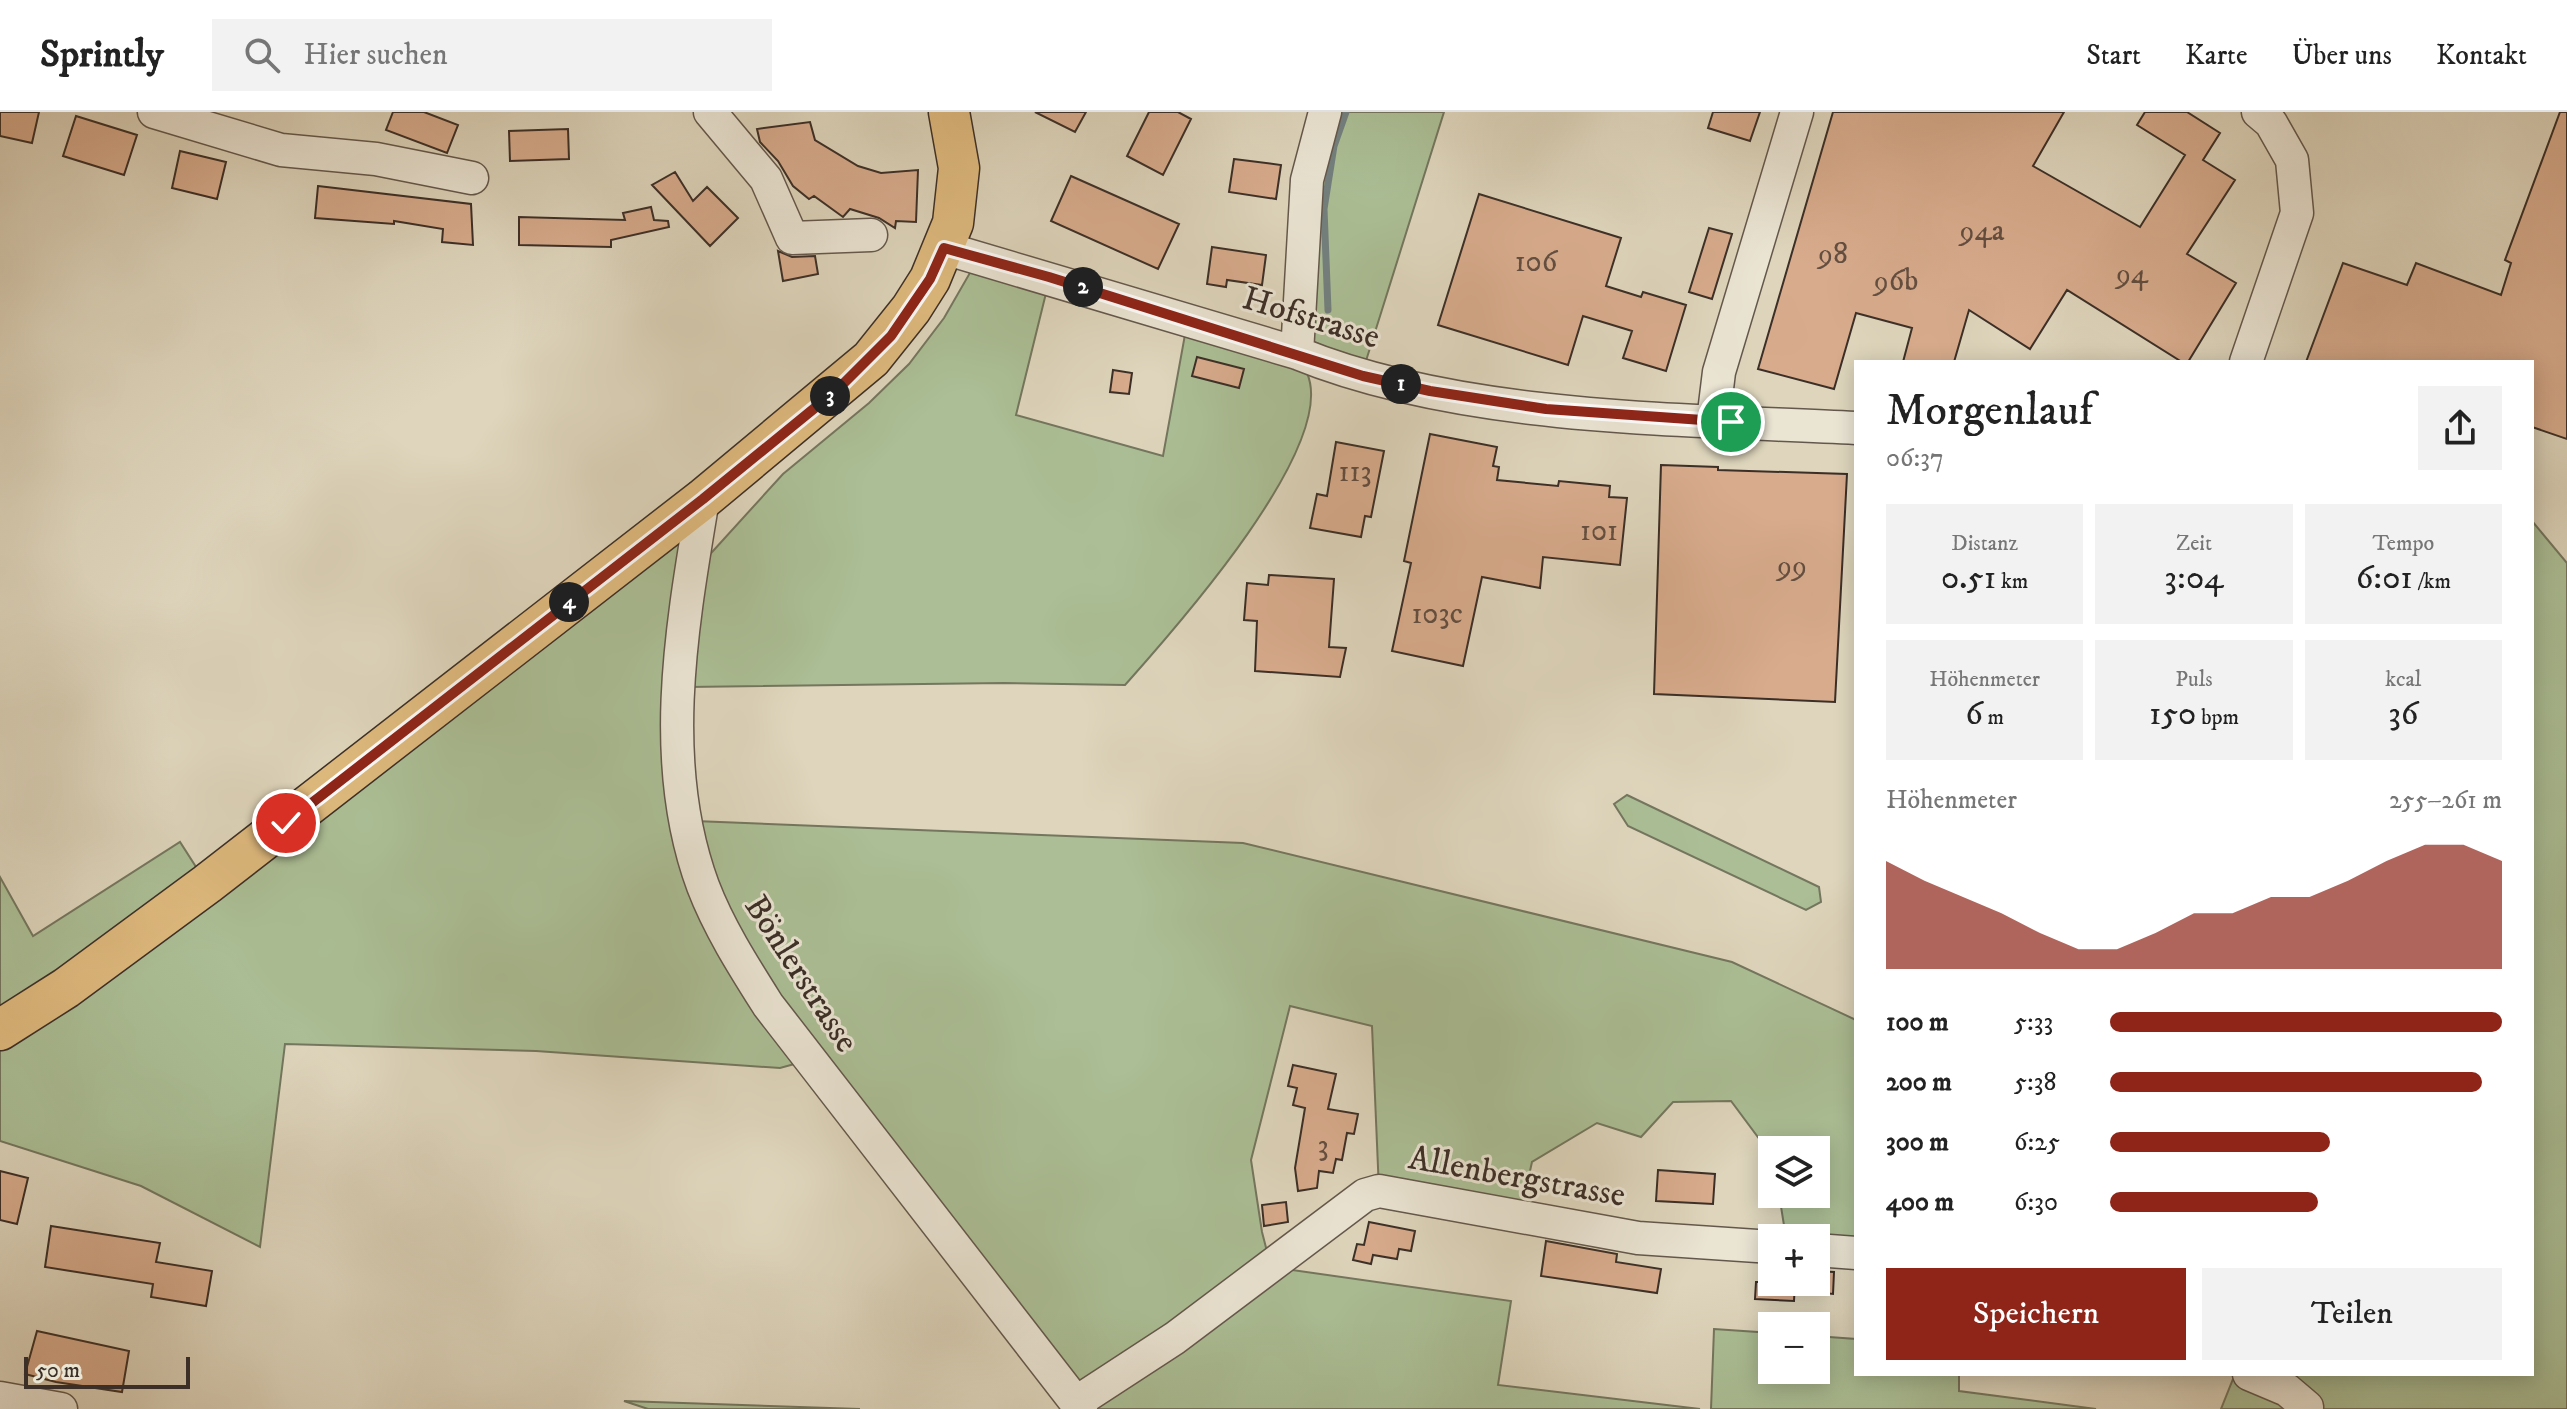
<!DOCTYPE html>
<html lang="de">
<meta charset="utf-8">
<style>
body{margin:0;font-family:"IM FELL DW Pica",serif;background:#f2f2f2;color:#222;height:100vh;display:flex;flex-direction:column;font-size:30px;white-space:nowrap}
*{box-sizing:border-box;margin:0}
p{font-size:26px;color:#767676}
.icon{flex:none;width:44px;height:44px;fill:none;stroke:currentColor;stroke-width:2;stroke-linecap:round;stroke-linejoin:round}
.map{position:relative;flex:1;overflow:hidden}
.drawer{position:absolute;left:1854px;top:248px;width:680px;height:1016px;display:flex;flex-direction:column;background:#fff;border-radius:0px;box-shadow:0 4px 20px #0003}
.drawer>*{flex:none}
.controls{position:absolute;left:1758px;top:1024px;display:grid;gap:16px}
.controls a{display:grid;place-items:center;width:72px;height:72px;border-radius:0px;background:#fff;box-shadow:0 4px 20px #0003;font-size:40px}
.scale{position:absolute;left:24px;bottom:20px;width:166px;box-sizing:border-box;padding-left:8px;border:4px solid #3c2f27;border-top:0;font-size:22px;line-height:28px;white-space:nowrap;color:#3c2f27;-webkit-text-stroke:6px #eae4d3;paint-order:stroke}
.pin{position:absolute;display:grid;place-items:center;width:68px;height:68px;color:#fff;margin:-34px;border:4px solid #fff;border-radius:50%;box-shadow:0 2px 8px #0007}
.km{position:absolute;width:40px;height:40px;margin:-20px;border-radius:50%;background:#222;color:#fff;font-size:22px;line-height:40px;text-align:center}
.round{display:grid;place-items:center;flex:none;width:84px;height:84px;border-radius:0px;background:#f2f2f2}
.summary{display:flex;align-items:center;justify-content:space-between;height:136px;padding:0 32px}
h1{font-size:44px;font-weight:600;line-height:60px}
.stats{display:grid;grid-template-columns:repeat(3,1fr);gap:12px;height:136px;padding:8px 32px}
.stats div{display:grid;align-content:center;border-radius:0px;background:#f2f2f2;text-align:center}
.stats b{font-size:34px;font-weight:600}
.stats small{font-size:22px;font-weight:400}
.stats p{font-size:22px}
.chart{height:224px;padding:16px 32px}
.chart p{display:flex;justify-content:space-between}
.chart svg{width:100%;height:144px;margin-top:8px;fill:#8f2418;opacity:.7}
.button{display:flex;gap:16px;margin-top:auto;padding:16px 32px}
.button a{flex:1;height:92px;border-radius:0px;background:#8f2418;color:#fff;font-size:32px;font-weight:600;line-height:92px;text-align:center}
.button a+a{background:#f2f2f2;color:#222}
ul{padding:0 32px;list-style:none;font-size:26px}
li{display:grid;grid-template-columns:128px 96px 1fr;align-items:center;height:60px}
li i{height:20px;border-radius:10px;background:#8f2418}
header{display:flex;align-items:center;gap:48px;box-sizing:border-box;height:112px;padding:0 40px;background:#fff;border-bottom:2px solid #e0e0e0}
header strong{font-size:38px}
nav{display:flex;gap:44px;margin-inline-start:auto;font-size:28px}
.search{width:560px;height:72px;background:#f2f2f2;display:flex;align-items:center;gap:20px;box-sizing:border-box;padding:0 28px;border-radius:0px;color:#767676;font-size:30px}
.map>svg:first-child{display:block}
</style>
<header>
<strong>Sprintly</strong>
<div class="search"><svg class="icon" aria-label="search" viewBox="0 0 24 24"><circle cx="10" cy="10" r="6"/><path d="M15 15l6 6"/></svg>Hier suchen</div>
<nav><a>Start</a><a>Karte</a><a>Über uns</a><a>Kontakt</a></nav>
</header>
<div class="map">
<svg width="2567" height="1297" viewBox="0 0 2567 1297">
<rect width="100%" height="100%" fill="#ded5bc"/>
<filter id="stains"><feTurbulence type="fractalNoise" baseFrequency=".0025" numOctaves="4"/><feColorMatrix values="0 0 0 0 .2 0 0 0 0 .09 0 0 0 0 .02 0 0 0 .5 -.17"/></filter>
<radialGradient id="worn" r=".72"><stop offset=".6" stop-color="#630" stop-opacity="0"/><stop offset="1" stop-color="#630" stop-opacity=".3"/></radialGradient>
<!-- green -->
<path fill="#abbe95" stroke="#74765e" stroke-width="2" d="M 1332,0 L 1444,0 L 1365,252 L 1314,230 L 1310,223 L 1312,92 Z
M 971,159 L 1048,173 L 1016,303 L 1163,344 L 1186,217 L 1307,261 C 1339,334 1173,519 1125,573 L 1004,571 L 688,575 L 703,450 L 783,362 L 869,291 L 909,252 L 944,206 Z
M 703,387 L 683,502 L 695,709 L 1243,731 L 1732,850 L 1856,908 L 1856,1141 L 1816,1126 L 1786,1126 L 1779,1082 L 1816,1082 L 1816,1038 L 1772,1038 L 1772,1061 L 1760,1028 L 1731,989 L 1673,990 L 1641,1025 L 1597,1011 L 1532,1050 L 1520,1104 L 1379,1079 L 1372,914 L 1290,894 L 1251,1048 L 1262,1120 L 1271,1155 L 1511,1189 L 1498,1273 L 1700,1297 L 1064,1297 L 809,948 L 780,956 L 536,939 L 285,932 L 260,1135 L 141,1074 L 0,1029 L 0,765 L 33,824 L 180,730 L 207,772 Z
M 2532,409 L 2567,451 L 2567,1297 L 2221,1297 L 2235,1262 L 2532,1262 Z
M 1627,683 L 1819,775 L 1821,790 L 1806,798 L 1628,714 L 1614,692 Z
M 1714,1217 L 1772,1221 L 1772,1258 L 1816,1258 L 1816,1224 L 1856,1227 L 1856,1262 L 1959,1262 L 1959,1279 L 2096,1297 L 1711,1297 Z
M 624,1289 L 860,1297 L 648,1297 Z"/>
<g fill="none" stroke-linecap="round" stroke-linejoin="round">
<!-- stream -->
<path stroke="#73807f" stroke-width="7" d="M 1328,198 L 1324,97 L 1334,34 L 1346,0"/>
</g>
<!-- building -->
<path fill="#d7ab8c" stroke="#3c2f27" stroke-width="2" d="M 0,0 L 39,0 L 32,31 L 0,24 Z
M 393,0 L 424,0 L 458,13 L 447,41 L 386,18 Z
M 1035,0 L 1086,0 L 1075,20 Z
M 1149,0 L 1178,0 L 1191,7 L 1163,63 L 1127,44 Z
M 1713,0 L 1760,0 L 1750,29 L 1708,16 Z
M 1833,0 L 2064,0 L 2033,54 L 2140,115 L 2185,43 L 2137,13 L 2145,0 L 2187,0 L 2220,21 L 2203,48 L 2235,68 L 2187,142 L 2236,171 L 2188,250 L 2182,250 L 2067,178 L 2030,237 L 1969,198 L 1954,250 L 1903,250 L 1912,216 L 1856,201 L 1834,277 L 1758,257 Z
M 2560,0 L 2567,0 L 2567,327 L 2532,315 L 2532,250 L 2306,250 L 2343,151 L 2407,173 L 2416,151 L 2501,183 L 2511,151 L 2505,148 Z
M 76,4 L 137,23 L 124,63 L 63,44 Z
M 810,10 L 815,28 L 858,54 L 881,61 L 918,58 L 916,110 L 896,109 L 895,116 L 879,106 L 850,97 L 843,105 L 814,84 L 809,87 L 793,74 L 778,49 L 760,30 L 757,17 Z
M 568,17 L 569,47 L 510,49 L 509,19 Z
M 180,39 L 226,50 L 217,87 L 172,76 Z
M 1234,47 L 1281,53 L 1276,87 L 1229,80 Z
M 675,60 L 693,89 L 707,75 L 738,106 L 710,134 L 652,73 Z
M 1071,64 L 1179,112 L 1158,157 L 1051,109 Z
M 318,74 L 471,92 L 473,133 L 442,130 L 443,117 L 394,109 L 394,112 L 315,106 Z
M 1479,82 L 1621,126 L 1606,174 L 1641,185 L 1643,180 L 1686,193 L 1666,259 L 1623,246 L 1632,219 L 1583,204 L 1568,253 L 1438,213 Z
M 651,95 L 654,108 L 668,109 L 669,115 L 611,128 L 611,135 L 519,133 L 519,105 L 625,108 L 623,101 Z
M 1709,116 L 1732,122 L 1712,187 L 1689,180 Z
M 1212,135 L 1266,143 L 1262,173 L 1227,168 L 1226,175 L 1207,172 Z
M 778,139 L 792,145 L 815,144 L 818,162 L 783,169 Z
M 1197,245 L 1244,257 L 1239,276 L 1192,264 Z
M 1113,258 L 1132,261 L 1129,282 L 1110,280 Z
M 1430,322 L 1497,335 L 1493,354 L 1499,355 L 1497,368 L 1558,374 L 1559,369 L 1610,374 L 1609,385 L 1627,386 L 1620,453 L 1543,445 L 1540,476 L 1482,465 L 1463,554 L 1392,539 L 1411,451 L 1404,449 Z
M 1336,330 L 1384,339 L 1371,405 L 1365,404 L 1361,425 L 1310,416 L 1317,382 L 1327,384 Z
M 1661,353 L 1718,355 L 1718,358 L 1847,362 L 1835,590 L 1654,582 Z
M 1269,463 L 1334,467 L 1329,535 L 1346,536 L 1340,565 L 1255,559 L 1257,509 L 1244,508 L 1247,471 L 1268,473 Z
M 1293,953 L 1336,962 L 1328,997 L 1358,1002 L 1354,1022 L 1347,1021 L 1342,1048 L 1336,1047 L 1333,1061 L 1319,1059 L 1317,1076 L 1298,1079 L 1295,1056 L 1305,996 L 1293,993 L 1297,976 L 1288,974 Z
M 1658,1058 L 1715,1062 L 1713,1092 L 1656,1089 Z
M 0,1059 L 28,1066 L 17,1112 L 0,1108 Z
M 1286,1090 L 1288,1110 L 1264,1114 L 1262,1093 Z
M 1369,1110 L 1415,1119 L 1411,1139 L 1399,1137 L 1397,1147 L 1373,1143 L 1371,1152 L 1353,1148 L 1357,1132 L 1364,1133 Z
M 51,1114 L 160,1131 L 156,1150 L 212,1159 L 206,1194 L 151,1185 L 153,1172 L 45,1155 Z
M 1546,1129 L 1617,1142 L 1616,1150 L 1661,1157 L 1657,1181 L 1541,1164 Z
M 1816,1159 L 1834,1160 L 1833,1182 L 1816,1180 Z
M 1756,1170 L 1795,1170 L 1794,1189 L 1755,1187 Z
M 37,1219 L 129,1239 L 122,1280 L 56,1270 L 25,1262 Z"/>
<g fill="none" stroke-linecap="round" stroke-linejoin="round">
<defs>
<path id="minor" d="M 154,0 L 281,38 L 376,47 L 472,66
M 710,0 L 766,67 L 792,126 L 871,123
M 944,136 L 1297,241 C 1461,308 1679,307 1856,316
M 1297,241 L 1307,68 L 1325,0
M 2246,250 L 2297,101 L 2292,48 L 2271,11 L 2258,0
M 1713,309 L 1719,260 L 1797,0
M 703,387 C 682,513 657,650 703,774 C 719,816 744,855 768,893 L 1081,1297
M 1816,1138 L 1856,1141
M 2249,1262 L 2287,1278 L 2307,1295 L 2305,1297
M 0,1286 L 61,1297
M 1077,1290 L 1175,1226 L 1365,1083 L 1379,1079 L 1638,1126 L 1772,1135"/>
<path id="major" d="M 0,918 L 66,876 L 207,772 L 703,387 L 871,247 L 911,197 L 930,167 L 953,111 L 959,56 L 949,0"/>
</defs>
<!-- minor casing -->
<use href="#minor" stroke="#64584c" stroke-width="35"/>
<!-- major casing -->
<use href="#major" stroke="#3c2f27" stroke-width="43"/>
<!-- minor -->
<use href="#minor" stroke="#eae4d3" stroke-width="32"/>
<!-- major -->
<use href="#major" stroke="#dfba7e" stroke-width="40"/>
</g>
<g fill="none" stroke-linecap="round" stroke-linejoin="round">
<defs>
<path id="route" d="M 286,711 L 703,387 L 838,277 L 891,224 L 930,167 L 944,136 L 1049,165 L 1363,264 L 1430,279 L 1546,297 L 1731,310"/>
</defs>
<!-- route casing -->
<use href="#route" stroke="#fff" stroke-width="16"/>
<!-- route -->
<use href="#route" stroke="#8f2418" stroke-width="10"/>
</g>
<g text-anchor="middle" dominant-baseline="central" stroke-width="6" stroke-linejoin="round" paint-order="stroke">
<!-- number labels -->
<g font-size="30" fill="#634e40">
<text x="1982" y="119">94a</text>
<text x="1833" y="142">98</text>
<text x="1536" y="150">106</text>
<text x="2132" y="162">94</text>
<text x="1896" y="169">96b</text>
<text x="1355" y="360">113</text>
<text x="1599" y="419">101</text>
<text x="1792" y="454">99</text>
<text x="1437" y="502">103c</text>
<text x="1323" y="1034">3</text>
</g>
<!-- street labels -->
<g font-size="34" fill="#3c2f27" stroke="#eae4d3">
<text transform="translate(1311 206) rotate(17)">Hofstrasse</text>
<text transform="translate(801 862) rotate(57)">Bönlerstrasse</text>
<text transform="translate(1517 1065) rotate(10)">Allenbergstrasse</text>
</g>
</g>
<rect width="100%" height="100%" filter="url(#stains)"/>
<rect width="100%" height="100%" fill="url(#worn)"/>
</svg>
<div class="controls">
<a><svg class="icon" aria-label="layers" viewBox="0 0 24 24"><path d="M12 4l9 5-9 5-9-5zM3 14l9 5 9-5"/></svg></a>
<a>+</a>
<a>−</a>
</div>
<div class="scale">50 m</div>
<div class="pin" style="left:1731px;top:310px;background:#1e9e55"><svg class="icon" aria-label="arrive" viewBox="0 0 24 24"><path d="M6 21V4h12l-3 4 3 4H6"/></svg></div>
<div class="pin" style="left:286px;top:711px;background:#d93025"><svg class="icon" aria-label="check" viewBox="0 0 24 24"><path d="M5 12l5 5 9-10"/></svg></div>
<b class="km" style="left:1401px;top:272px">1</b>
<b class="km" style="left:1083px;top:175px">2</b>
<b class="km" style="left:830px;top:284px">3</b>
<b class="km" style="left:569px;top:490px">4</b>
<section class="drawer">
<div class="summary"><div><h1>Morgenlauf</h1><p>06:37</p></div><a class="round"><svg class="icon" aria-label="share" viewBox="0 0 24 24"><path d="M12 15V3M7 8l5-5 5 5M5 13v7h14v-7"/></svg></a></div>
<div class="stats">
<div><p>Distanz</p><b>0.51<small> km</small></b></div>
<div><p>Zeit</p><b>3:04</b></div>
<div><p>Tempo</p><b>6:01<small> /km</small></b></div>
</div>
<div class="stats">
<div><p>Höhenmeter</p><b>6<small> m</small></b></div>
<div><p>Puls</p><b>150<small> bpm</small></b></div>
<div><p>kcal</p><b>36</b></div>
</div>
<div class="chart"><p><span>Höhenmeter</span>255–261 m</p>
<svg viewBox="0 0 160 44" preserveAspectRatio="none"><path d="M0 44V11L10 17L20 22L30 27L40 33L50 38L60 38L70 33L80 27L90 27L100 22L110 22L120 17L130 11L140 6L150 6L160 11V44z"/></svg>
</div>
<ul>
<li><b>100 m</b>5:33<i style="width:100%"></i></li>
<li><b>200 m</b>5:38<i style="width:95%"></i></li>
<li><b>300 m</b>6:25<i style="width:56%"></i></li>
<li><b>400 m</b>6:30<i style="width:53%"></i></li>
</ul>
<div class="button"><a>Speichern</a><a>Teilen</a></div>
</section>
</div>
